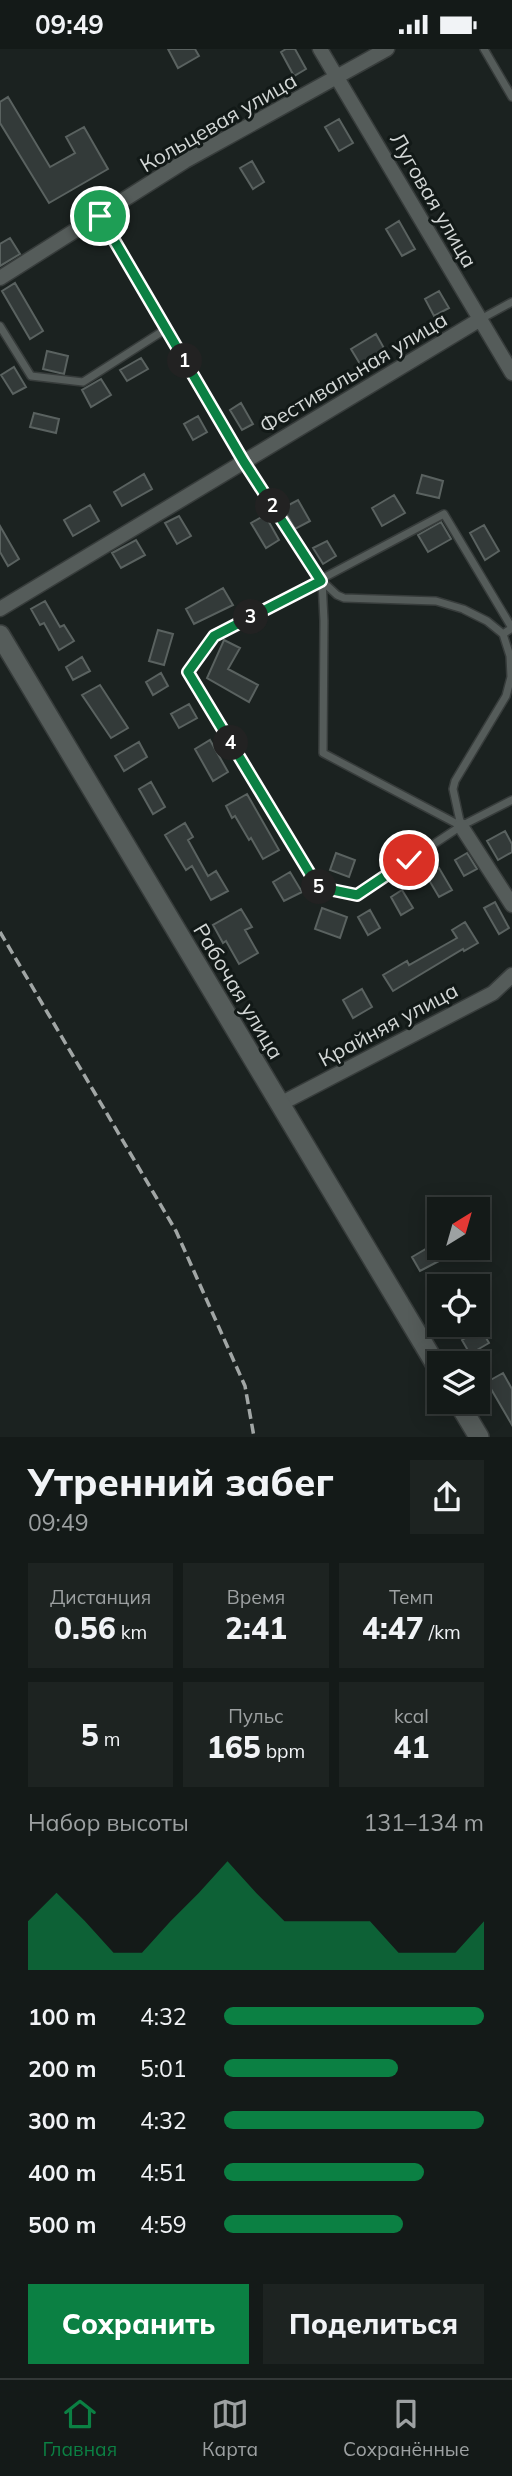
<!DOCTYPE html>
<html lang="ru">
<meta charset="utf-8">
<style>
body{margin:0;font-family:Mulish,sans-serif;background:#1d2321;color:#f1f3f6;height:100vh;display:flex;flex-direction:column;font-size:26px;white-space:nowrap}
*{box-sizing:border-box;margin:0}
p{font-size:23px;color:#9da1a2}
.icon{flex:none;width:38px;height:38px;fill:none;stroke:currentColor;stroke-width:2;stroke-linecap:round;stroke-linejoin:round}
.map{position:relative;height:1388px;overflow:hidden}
.sheet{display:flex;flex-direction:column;background:#141a18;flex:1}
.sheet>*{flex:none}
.needle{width:46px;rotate:37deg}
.buttons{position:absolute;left:427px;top:1148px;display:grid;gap:14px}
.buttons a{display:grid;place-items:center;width:63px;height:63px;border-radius:0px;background:#141a18;box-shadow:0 4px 18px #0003,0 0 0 2px #333837;font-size:35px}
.pin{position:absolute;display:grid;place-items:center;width:60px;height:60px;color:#fff;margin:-30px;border:4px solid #fff;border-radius:50%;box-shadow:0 2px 7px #0007}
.km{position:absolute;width:35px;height:35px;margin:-18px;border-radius:50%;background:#222;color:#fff;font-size:19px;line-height:35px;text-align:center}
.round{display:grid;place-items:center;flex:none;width:74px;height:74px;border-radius:0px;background:#1d2321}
.overview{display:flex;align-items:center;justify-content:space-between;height:119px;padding:0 28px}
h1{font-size:38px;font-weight:800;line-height:52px}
.stats{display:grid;grid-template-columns:repeat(3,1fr);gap:10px;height:119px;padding:7px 28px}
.stats div{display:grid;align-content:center;border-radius:0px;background:#1d2321;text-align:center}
.stats b{font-size:30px;font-weight:800}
.stats small{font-size:19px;font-weight:400}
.stats p{font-size:19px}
.chart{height:196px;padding:14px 28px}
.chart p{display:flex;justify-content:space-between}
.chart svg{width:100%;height:126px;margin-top:7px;fill:#0b8043;opacity:.7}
.cta{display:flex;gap:14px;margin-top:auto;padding:14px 28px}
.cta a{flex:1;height:80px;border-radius:0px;background:#0b8043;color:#fff;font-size:28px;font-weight:800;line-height:80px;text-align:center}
.cta a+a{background:#1d2321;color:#f1f3f6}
ul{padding:0 28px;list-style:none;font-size:23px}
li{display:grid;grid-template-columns:112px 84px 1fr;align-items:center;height:52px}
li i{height:18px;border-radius:9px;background:#0b8043}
.status{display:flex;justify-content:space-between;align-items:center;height:49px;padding:0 35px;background:#141a18;direction:ltr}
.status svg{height:19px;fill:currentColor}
.dock{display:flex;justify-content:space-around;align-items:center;height:98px;border-top:2px solid #333837;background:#141a18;font-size:19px;color:#9da1a2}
.dock a{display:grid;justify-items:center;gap:4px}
.dock .current{color:#0b8043}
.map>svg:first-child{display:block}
</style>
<div class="status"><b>09:49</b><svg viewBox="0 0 49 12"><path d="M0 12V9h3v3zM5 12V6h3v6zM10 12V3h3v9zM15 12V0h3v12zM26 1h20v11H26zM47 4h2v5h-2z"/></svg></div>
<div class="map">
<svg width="512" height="1388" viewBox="0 0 512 1388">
<rect width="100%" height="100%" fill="#1b2220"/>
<!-- building -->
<path fill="#333a39" stroke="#5a6260" stroke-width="2" d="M 168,0 L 195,0 L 199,7 L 178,19 Z
M 286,0 L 295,0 L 306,20 L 294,27 L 281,3 Z
M 8,48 L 50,118 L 75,104 L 66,88 L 84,78 L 108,120 L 49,154 L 0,74 L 0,53 Z
M 339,70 L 353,94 L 339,102 L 325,78 Z
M 252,112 L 264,133 L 253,140 L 240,119 Z
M 399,172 L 415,200 L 402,207 L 386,180 Z
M 10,189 L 20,205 L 0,217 L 0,195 Z
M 15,234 L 43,282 L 30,290 L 2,242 Z
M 439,242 L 449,259 L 434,267 L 425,250 Z
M 376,285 L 385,301 L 360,315 L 351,300 Z
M 47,302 L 68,307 L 64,325 L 43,320 Z
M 141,309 L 148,320 L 127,332 L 120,321 Z
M 14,318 L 26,338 L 13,345 L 1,326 Z
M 101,330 L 111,346 L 91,358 L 82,341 Z
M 241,354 L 253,375 L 242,381 L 230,361 Z
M 34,364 L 59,370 L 56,384 L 30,378 Z
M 198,367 L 207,383 L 193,391 L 184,375 Z
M 144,425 L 152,440 L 122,457 L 114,443 Z
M 422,426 L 443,432 L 439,449 L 417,444 Z
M 394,446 L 405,464 L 382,477 L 372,459 Z
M 298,451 L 310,472 L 295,480 L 283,459 Z
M 90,456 L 99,472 L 73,487 L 64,471 Z
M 265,466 L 279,491 L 266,499 L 251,474 Z
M 179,467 L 191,487 L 177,495 L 165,474 Z
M 441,473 L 451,490 L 428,503 L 418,486 Z
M 484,476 L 499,502 L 485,511 L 470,484 Z
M 0,477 L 19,510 L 8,517 L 0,503 Z
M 136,491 L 145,506 L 121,519 L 112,504 Z
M 327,492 L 336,507 L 323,515 L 313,499 Z
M 223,539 L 233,556 L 194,575 L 186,560 Z
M 45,552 L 60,578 L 64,576 L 74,592 L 59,601 L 44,574 L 40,576 L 31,560 Z
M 158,581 L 173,585 L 164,616 L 149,612 Z
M 224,591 L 240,599 L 228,620 L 258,636 L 249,653 L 207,629 Z
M 82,608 L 90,622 L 73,631 L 66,618 Z
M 161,624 L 168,637 L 153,646 L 146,633 Z
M 100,636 L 128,679 L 111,689 L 82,646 Z
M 189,655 L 197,669 L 179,679 L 171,665 Z
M 210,691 L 228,723 L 213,732 L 195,700 Z
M 139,693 L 147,708 L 124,722 L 115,707 Z
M 151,733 L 165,758 L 153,765 L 139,740 Z
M 247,745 L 279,801 L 263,810 L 251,789 L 249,791 L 235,767 L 232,769 L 226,757 Z
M 185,774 L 193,788 L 188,791 L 208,827 L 216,822 L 228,842 L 211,851 L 192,817 L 186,821 L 165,786 Z
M 505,782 L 512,795 L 512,803 L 498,811 L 487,792 Z
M 336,804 L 355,811 L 349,828 L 330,821 Z
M 467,804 L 477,820 L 464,827 L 455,811 Z
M 439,819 L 452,841 L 439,848 L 426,826 Z
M 290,823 L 302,843 L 284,852 L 273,833 Z
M 402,841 L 413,859 L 401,866 L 391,848 Z
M 495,853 L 509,879 L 499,885 L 484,859 Z
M 322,859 L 347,868 L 340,889 L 315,880 Z
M 241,860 L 252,878 L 245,881 L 258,904 L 239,915 L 226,892 L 223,894 L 213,876 Z
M 370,861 L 380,879 L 368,886 L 358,868 Z
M 465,873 L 478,894 L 464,902 L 463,900 L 393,942 L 383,926 L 407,912 L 409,916 L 457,889 L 452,881 Z
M 362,940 L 372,958 L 353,969 L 343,951 Z
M 431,1197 L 439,1212 L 420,1222 L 412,1208 Z
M 481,1280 L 489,1294 L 470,1305 L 462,1291 Z
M 503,1324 L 512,1340 L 512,1376 L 487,1333 Z"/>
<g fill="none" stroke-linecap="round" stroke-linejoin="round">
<defs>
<path id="lane" d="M 484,0 L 512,48
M 100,167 L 244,413 L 322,532 L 337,546 L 344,549 L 436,552 L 463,560 L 487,572 L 503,585 L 510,607 L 511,628 L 506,647 L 455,732 L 453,740 L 461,777
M 479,271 L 512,253
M 0,277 L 31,327 L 83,333 L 166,280
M 322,532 L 324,572 L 323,704 L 461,777
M 503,585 L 512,579 L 444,465 L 214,587 L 188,623 L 318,838 L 357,846 L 461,777 L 512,751"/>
<path id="street" d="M 320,0 L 512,324
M 0,229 L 185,112 L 387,0
M 0,560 L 479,271
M 461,777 L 512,856
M 280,1055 L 493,944 L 512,926"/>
<path id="secondary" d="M 0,586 L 439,1321
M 458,1353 L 479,1388"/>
</defs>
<!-- lane casing -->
<use href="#lane" stroke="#373c3b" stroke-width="10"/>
<!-- street casing -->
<use href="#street" stroke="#373c3b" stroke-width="17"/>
<!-- secondary casing -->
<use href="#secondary" stroke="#373c3b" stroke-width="22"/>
<!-- lane -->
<use href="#lane" stroke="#555c5a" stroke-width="7"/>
<!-- street -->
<use href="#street" stroke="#555c5a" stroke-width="14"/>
<!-- secondary -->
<use href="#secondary" stroke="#555c5a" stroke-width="19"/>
<!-- rail -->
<path stroke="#a1a6a5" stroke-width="3.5" stroke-dasharray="10 5" stroke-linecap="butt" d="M 0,883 L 176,1182 L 245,1337 L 254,1388"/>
</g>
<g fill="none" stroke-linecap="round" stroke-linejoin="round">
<defs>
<path id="route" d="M 100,167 L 244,413 L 321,532 L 214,587 L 188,623 L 318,838 L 357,846 L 409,811"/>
</defs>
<!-- route casing -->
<use href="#route" stroke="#fff" stroke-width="14"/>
<!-- route -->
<use href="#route" stroke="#0b8043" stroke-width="9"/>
</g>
<g text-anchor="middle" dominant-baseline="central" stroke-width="6" stroke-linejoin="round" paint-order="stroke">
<!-- street labels -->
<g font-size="21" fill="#d3d7d6" stroke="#121917">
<text transform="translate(218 73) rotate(-30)">Кольцевая улица</text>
<text transform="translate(434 151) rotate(60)">Луговая улица</text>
<text transform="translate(353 323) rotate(-31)">Фестивальная улица</text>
<text transform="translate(239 942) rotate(59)">Рабочая улица</text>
<text transform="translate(388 975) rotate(-28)">Крайняя улица</text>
</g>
</g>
</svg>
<div class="buttons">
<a><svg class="needle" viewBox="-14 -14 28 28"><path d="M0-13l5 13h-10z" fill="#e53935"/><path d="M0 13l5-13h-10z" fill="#9da1a2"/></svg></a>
<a><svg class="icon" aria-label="locate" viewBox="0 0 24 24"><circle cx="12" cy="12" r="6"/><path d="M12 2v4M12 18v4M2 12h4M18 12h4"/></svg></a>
<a><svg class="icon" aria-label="layers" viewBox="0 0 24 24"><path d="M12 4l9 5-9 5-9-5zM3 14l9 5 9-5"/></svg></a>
</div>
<div class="pin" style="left:100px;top:167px;background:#1e9e55"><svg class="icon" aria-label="arrive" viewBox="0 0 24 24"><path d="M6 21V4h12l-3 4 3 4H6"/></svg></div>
<div class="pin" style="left:409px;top:811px;background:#d93025"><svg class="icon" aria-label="check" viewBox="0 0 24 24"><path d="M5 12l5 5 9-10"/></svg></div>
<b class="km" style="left:185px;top:312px">1</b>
<b class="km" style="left:273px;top:457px">2</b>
<b class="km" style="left:251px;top:568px">3</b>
<b class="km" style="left:231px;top:694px">4</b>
<b class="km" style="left:319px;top:838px">5</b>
</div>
<section class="sheet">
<div class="overview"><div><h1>Утренний забег</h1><p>09:49</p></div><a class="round"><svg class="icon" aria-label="share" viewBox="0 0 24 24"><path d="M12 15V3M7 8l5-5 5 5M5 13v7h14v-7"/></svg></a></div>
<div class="stats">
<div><p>Дистанция</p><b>0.56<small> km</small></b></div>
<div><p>Время</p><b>2:41</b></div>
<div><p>Темп</p><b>4:47<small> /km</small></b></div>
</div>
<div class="stats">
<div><b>5<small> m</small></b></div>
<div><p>Пульс</p><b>165<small> bpm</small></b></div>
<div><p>kcal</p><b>41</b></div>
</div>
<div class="chart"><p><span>Набор высоты</span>131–134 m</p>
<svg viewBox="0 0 160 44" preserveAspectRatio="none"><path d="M0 44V27L10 17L20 27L30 38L40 38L50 27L60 17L70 6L80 17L90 27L100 27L110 27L120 27L130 38L140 38L150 38L160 27V44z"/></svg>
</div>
<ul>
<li><b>100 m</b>4:32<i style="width:100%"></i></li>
<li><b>200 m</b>5:01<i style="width:67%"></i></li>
<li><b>300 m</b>4:32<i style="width:100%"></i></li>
<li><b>400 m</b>4:51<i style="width:77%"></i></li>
<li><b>500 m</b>4:59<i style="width:69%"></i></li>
</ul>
<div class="cta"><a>Сохранить</a><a>Поделиться</a></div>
</section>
<nav class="dock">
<a class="current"><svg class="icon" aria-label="home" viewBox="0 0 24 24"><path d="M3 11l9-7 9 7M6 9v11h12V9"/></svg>Главная</a>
<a><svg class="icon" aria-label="map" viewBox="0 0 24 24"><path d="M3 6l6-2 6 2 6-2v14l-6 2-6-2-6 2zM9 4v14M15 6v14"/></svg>Карта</a>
<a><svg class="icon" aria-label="saved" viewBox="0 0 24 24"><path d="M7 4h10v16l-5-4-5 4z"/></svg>Сохранённые</a>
</nav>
